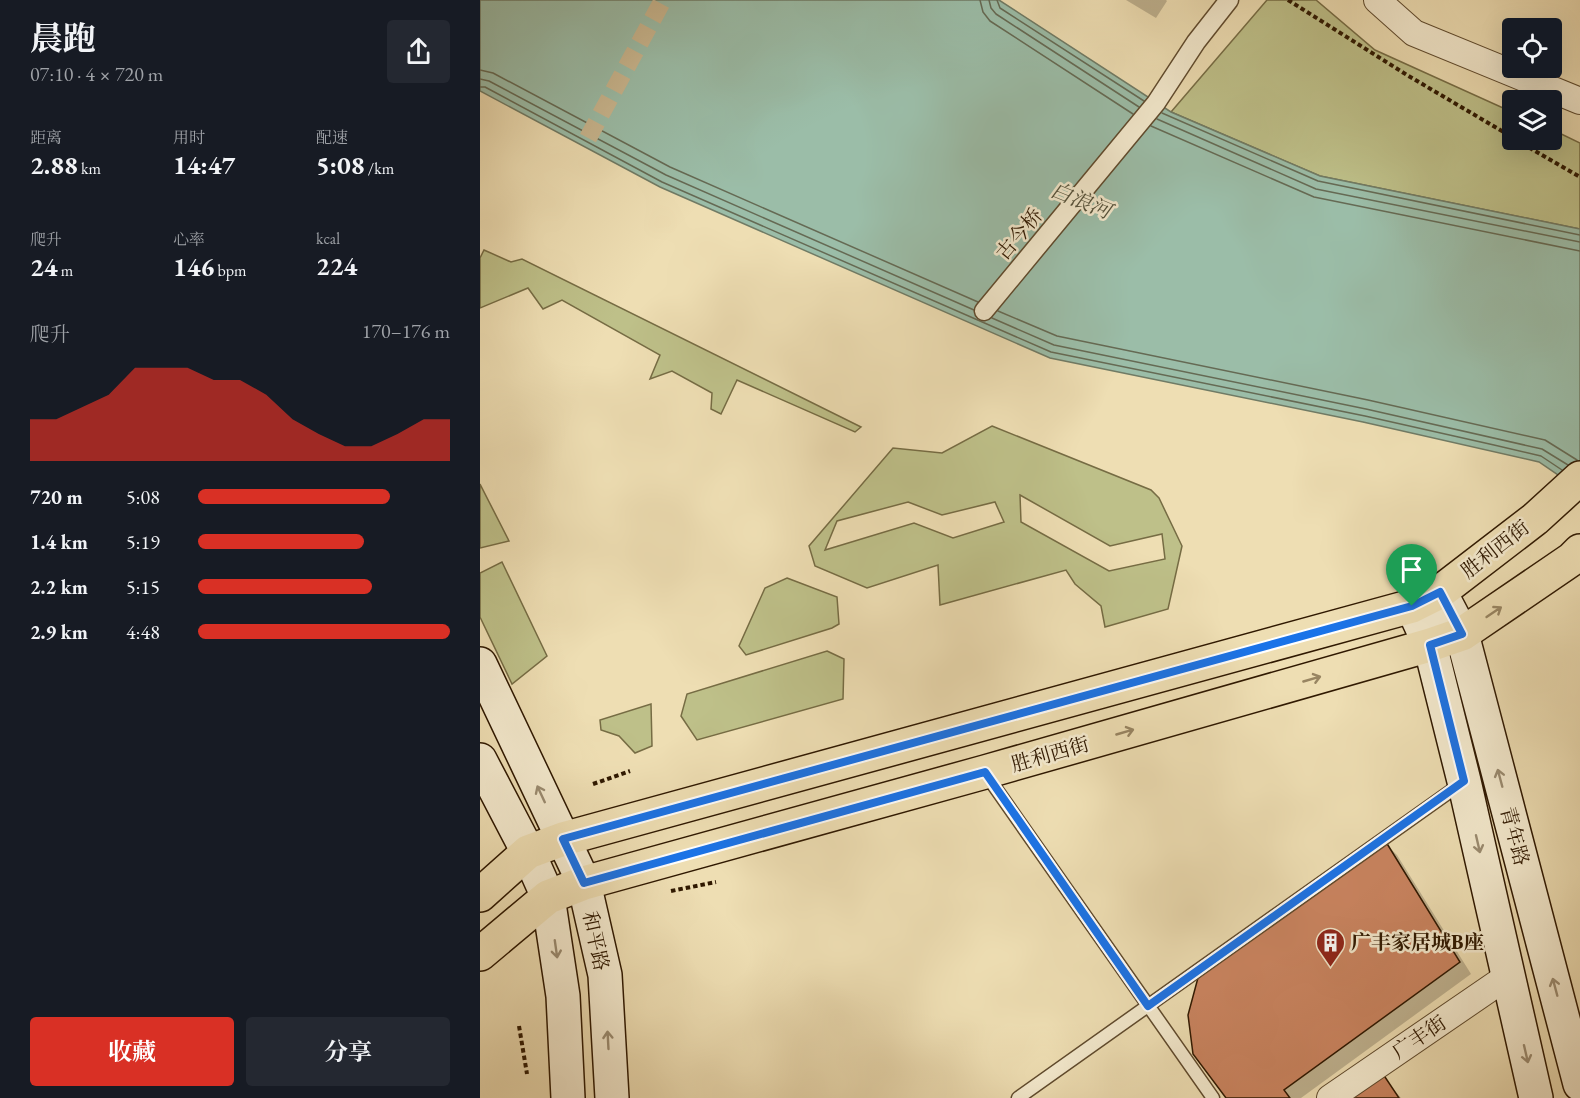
<!DOCTYPE html>
<html lang="zh">
<meta charset="utf-8">
<style>
body{margin:0;font-family:"EB Garamond","Noto Serif SC",serif;background:#242831;color:#f1f3f6;height:100vh;display:flex;flex-direction:column;font-size:22px;white-space:nowrap}
*{box-sizing:border-box;margin:0}
p{font-size:20px;color:#9ea1a6}
.icon{flex:none;width:33px;height:33px;fill:none;stroke:currentColor;stroke-width:2;stroke-linecap:round;stroke-linejoin:round}
.map{position:relative;flex:1;overflow:hidden}
.drawer{display:flex;flex-direction:column;background:#171b24;width:480px}
.drawer>*{flex:none}
.controls{position:absolute;left:1022px;top:18px;display:grid;gap:12px}
.controls a{display:grid;place-items:center;width:60px;height:60px;border-radius:6px;background:#171b24;box-shadow:0 6px 24px #0002;font-size:30px}
.pin{position:absolute;display:grid;place-items:center;width:51px;height:51px;color:#fff;margin:-62px -26px;border-radius:50% 50% 50% 0;rotate:-45deg;box-shadow:0 0 6px #0007}
.pin .icon{rotate:45deg}
.round{display:grid;place-items:center;flex:none;width:63px;height:63px;border-radius:6px;background:#242831}
.overview{display:flex;align-items:center;justify-content:space-between;height:102px;padding:0 30px}
h1{font-size:33px;font-weight:700;line-height:45px}
.metrics{display:grid;grid-template-columns:repeat(3,1fr);gap:9px;height:102px;padding:6px 30px}
.metrics div{display:grid;align-content:center}
.metrics b{font-size:26px;font-weight:700}
.metrics small{font-size:16px;font-weight:400}
.metrics p{font-size:16px}
.chart{height:168px;padding:12px 30px}
.chart p{display:flex;justify-content:space-between}
.chart svg{width:100%;height:108px;margin-top:6px;fill:#d93025;opacity:.7}
.cta{display:flex;gap:12px;margin-top:auto;padding:12px 30px}
.cta a{flex:1;height:69px;border-radius:6px;background:#d93025;color:#fff;font-size:24px;font-weight:700;line-height:69px;text-align:center}
.cta a+a{background:#242831;color:#f1f3f6}
ul{padding:0 30px;list-style:none;font-size:20px}
li{display:grid;grid-template-columns:96px 72px 1fr;align-items:center;height:45px}
li i{height:15px;border-radius:8px;background:#d93025}
main{display:flex;flex:1;min-height:0}
.map>svg:first-child{display:block}
</style>
<main>
<section class="drawer">
<div class="overview"><div><h1>晨跑</h1><p>07:10 · 4 × 720 m</p></div><a class="round"><svg class="icon" aria-label="share" viewBox="0 0 24 24"><path d="M12 15V3M7 8l5-5 5 5M5 13v7h14v-7"/></svg></a></div>
<div class="metrics">
<div><p>距离</p><b>2.88<small> km</small></b></div>
<div><p>用时</p><b>14:47</b></div>
<div><p>配速</p><b>5:08<small> /km</small></b></div>
</div>
<div class="metrics">
<div><p>爬升</p><b>24<small> m</small></b></div>
<div><p>心率</p><b>146<small> bpm</small></b></div>
<div><p>kcal</p><b>224</b></div>
</div>
<div class="chart"><p><span>爬升</span>170–176 m</p>
<svg viewBox="0 0 160 44" preserveAspectRatio="none"><path d="M0 44V27L10 27L20 22L30 17L40 6L50 6L60 6L70 11L80 11L90 17L100 27L110 33L120 38L130 38L140 33L150 27L160 27V44z"/></svg>
</div>
<ul>
<li><b>720 m</b>5:08<i style="width:76%"></i></li>
<li><b>1.4 km</b>5:19<i style="width:66%"></i></li>
<li><b>2.2 km</b>5:15<i style="width:69%"></i></li>
<li><b>2.9 km</b>4:48<i style="width:100%"></i></li>
</ul>
<div class="cta"><a>收藏</a><a>分享</a></div>
</section>
<div class="map">
<svg width="1100" height="1098" viewBox="0 0 1100 1098">
<rect width="100%" height="100%" fill="#eedeb3"/>
<filter id="stains"><feTurbulence type="fractalNoise" baseFrequency=".00333" numOctaves="4"/><feColorMatrix values="0 0 0 0 .2 0 0 0 0 .09 0 0 0 0 .02 0 0 0 .5 -.17"/></filter>
<radialGradient id="worn" r=".72"><stop offset=".6" stop-color="#630" stop-opacity="0"/><stop offset="1" stop-color="#630" stop-opacity=".3"/></radialGradient>
<!-- green -->
<path fill="#bec089" stroke="#766c44" stroke-width="1.5" fill-rule="evenodd" d="M 787,0 L 836,0 L 895,50 L 1032,112 L 1032,140 L 1071,140 L 1071,129 L 1100,143 L 1100,229 L 840,176 L 691,112 Z
M 4,250 L 31,262 L 42,259 L 381,427 L 375,432 L 257,380 L 241,414 L 231,409 L 232,393 L 192,371 L 170,379 L 180,355 L 82,300 L 63,309 L 48,288 L 0,308 L 0,258 Z
M 512,426 L 671,490 L 679,498 L 702,546 L 688,609 L 625,627 L 621,606 L 595,584 L 586,570 L 460,605 L 458,565 L 387,588 L 335,566 L 329,546 L 413,448 L 462,453 ZM 540,495 L 630,546 L 682,534 L 685,559 L 629,571 L 541,522 ZM 428,502 L 462,515 L 515,502 L 524,522 L 473,538 L 434,523 L 345,550 L 357,521 Z
M 0,484 L 29,541 L 0,548 Z
M 22,562 L 67,656 L 32,684 L 0,617 L 0,573 Z
M 307,578 L 357,597 L 359,624 L 352,628 L 266,655 L 259,646 L 285,588 Z
M 347,651 L 364,659 L 363,699 L 217,740 L 201,716 L 207,694 Z
M 171,704 L 172,746 L 155,753 L 139,736 L 121,730 L 120,720 Z"/>
<!-- water -->
<path fill="#9bbda8" stroke="#707b65" stroke-width="1.5" d="M 0,0 L 519,0 L 691,112 L 840,176 L 1100,229 L 1100,490 L 1059,462 L 883,422 L 570,358 L 180,187 L 0,91 Z"/>
<!-- shadow -->
<path fill="#0003" d="M 646,0 L 686,0 L 687,1 L 676,18 Z
M 906,844 L 917,855 L 991,974 L 821,1098 L 748,1098 Z
M 902,1076 L 921,1098 L 872,1098 Z"/>
<g fill="none" stroke-linecap="round" stroke-linejoin="round">
<!-- shore -->
<path stroke="#656a54" stroke-width="1.5" d="M 500,0 L 503,12 L 510,21 L 653,114
M 509,0 L 511,8 L 516,14 L 659,107
M 517,0 L 520,8 L 664,101
M 0,70 L 13,73 L 190,167 L 498,302
M 0,79 L 9,81 L 186,175 L 494,310
M 0,87 L 5,87 L 182,182 L 571,352 L 885,416 L 1014,445 L 1061,456 L 1082,470
M 682,113 L 838,181 L 1100,235
M 677,119 L 836,189 L 1100,242
M 671,126 L 834,197 L 1100,251
M 518,311 L 577,336 L 888,400 L 1065,440 L 1097,460
M 512,318 L 574,345 L 886,409 L 1062,449 L 1088,465"/>
</g>
<!-- building -->
<path fill="#ca8460" stroke="#2f1800" stroke-width="1.5" d="M 906,842 L 980,962 L 804,1090 L 810,1098 L 746,1098 L 713,1054 L 708,1015 L 719,974 Z
M 903,1074 L 919,1098 L 869,1098 Z"/>
<g fill="none" stroke-linecap="round" stroke-linejoin="round">
<!-- pedestrian-tunnel -->
<path stroke="#c8b68f" stroke-width="18" stroke-dasharray="18 9" stroke-linecap="butt" d="M 108,138 L 183,0"/>
<defs>
<path id="service" d="M 505,773 L 733,1098
M 538,1098 L 982,783"/>
<path id="pedestrian" d="M 504,311 L 676,103 L 716,42 L 749,0"/>
<path id="minor" d="M 897,0 L 934,33 L 1100,101
M 850,1098 L 1028,976"/>
<path id="secondary" d="M 960,592 L 982,634 L 1100,1084
M 932,606 L 950,645 L 984,781 L 1056,1098
M 0,664 L 104,883 L 125,975 L 132,1098
M 0,760 L 48,852 L 68,897 L 83,996 L 88,1098"/>
<path id="primary" d="M 0,895 L 48,852 L 83,839 L 932,606 L 960,592 L 1055,519 L 1100,478
M 0,954 L 68,897 L 104,883 L 505,772 L 950,645 L 982,634 L 1092,559 L 1100,551"/>
</defs>
<!-- service casing -->
<use href="#service" stroke="#5f4a2d" stroke-width="15"/>
<!-- pedestrian casing -->
<use href="#pedestrian" stroke="#5f4a2d" stroke-width="21"/>
<!-- minor casing -->
<use href="#minor" stroke="#5f4a2d" stroke-width="28"/>
<!-- secondary casing -->
<use href="#secondary" stroke="#2f1800" stroke-width="36"/>
<!-- primary casing -->
<use href="#primary" stroke="#2f1800" stroke-width="36"/>
<!-- path -->
<path stroke="#2f1800" stroke-width="4" stroke-dasharray="4.5 3" stroke-linecap="butt" d="M 808,0 L 927,75 L 1032,137
M 1036,140 L 1100,177
M 113,784 L 150,771
M 191,891 L 236,882
M 39,1026 L 47,1074"/>
<!-- service -->
<use href="#service" stroke="#f4eace" stroke-width="12"/>
<!-- pedestrian -->
<use href="#pedestrian" stroke="#f4eace" stroke-width="18"/>
<!-- minor -->
<use href="#minor" stroke="#f4eace" stroke-width="26"/>
<!-- secondary -->
<use href="#secondary" stroke="#f4eace" stroke-width="33"/>
<!-- primary -->
<use href="#primary" stroke="#eedeb3" stroke-width="33"/>
</g>
<!-- one-way arrows -->
<defs><path id="oneway-shaft" d="M-6 0H5M1.5-3L5.5 0L1.5 3" fill="none" stroke-width="1.6" stroke-linecap="round" stroke-linejoin="round" transform="scale(1.5)"/></defs>
<g stroke="#988562">
<use href="#oneway-shaft" transform="translate(1014 612) rotate(-34)"/>
<use href="#oneway-shaft" transform="translate(832 679) rotate(-16)"/>
<use href="#oneway-shaft" transform="translate(645 732) rotate(-16)"/>
</g>
<g stroke="#9b8c71">
<use href="#oneway-shaft" transform="translate(1020 778) rotate(-105)"/>
<use href="#oneway-shaft" transform="translate(61 794) rotate(-115)"/>
<use href="#oneway-shaft" transform="translate(998 844) rotate(77)"/>
<use href="#oneway-shaft" transform="translate(76 949) rotate(82)"/>
<use href="#oneway-shaft" transform="translate(1075 987) rotate(-105)"/>
<use href="#oneway-shaft" transform="translate(128 1040) rotate(-93)"/>
<use href="#oneway-shaft" transform="translate(1046 1054) rotate(77)"/>
</g>
<g fill="none" stroke-linecap="round" stroke-linejoin="round">
<defs>
<path id="route" d="M 960,592 L 982,634 L 950,645 L 984,781 L 668,1006 L 505,772 L 104,883 L 83,839 L 932,606 Z"/>
</defs>
<!-- route casing -->
<use href="#route" stroke="#fff" stroke-width="12"/>
<!-- route -->
<use href="#route" stroke="#1a73e8" stroke-width="8"/>
</g>
<!-- icons -->
<defs>
<symbol id="building-pin" viewBox="-11 -11 22 30"><path d="M0 17L-7.5 6A9.5 9.5 0 1 1 7.5 6Z" fill="#8f2418" stroke="#f4eace"/><path d="M-4-6H4V6H1V3H-1V6H-4ZM-2.5-4.3h1.7v1.8h-1.7ZM.8-4.3h1.7v1.8H.8ZM-2.5-1h1.7V.8h-1.7ZM.8-1h1.7V.8H.8Z" fill="#fff"/></symbol>
</defs>
<g fill-rule="evenodd">
<use href="#building-pin" x="834" y="926" width="33" height="45"/>
</g>
<g text-anchor="middle" dominant-baseline="central" stroke-width="5" stroke-linejoin="round" paint-order="stroke">
<!-- street labels -->
<g font-size="20" fill="#2f1800" stroke="#f4eace">
<text transform="translate(539 234) rotate(-50)">古今桥</text>
<text transform="translate(1015 549) rotate(-38)">胜利西街</text>
<text transform="translate(570 754) rotate(-16)">胜利西街</text>
<text transform="translate(1035 836) rotate(75)">青年路</text>
<text transform="translate(116 941) rotate(78)">和平路</text>
<text transform="translate(939 1037) rotate(-34)">广丰街</text>
</g>
<!-- poi labels -->
<g font-size="20" font-weight="bold" fill="#2f1800" stroke="#f4eace" text-anchor="start">
<text x="871" y="942">广丰家居城B座</text>
</g>
<!-- water labels -->
<g font-size="21" font-style="italic" fill="#55523b" stroke="#f4eace">
<text transform="translate(601 200) rotate(22)">白浪河</text>
</g>
</g>
<rect width="100%" height="100%" filter="url(#stains)"/>
<rect width="100%" height="100%" fill="url(#worn)"/>
</svg>
<div class="controls">
<a><svg class="icon" aria-label="locate" viewBox="0 0 24 24"><circle cx="12" cy="12" r="6"/><path d="M12 2v4M12 18v4M2 12h4M18 12h4"/></svg></a>
<a><svg class="icon" aria-label="layers" viewBox="0 0 24 24"><path d="M12 4l9 5-9 5-9-5zM3 14l9 5 9-5"/></svg></a>
</div>
<div class="pin" style="left:932px;top:606px;background:#1e9e55"><svg class="icon" aria-label="arrive" viewBox="0 0 24 24"><path d="M6 21V4h12l-3 4 3 4H6"/></svg></div>
</div>
</main>
